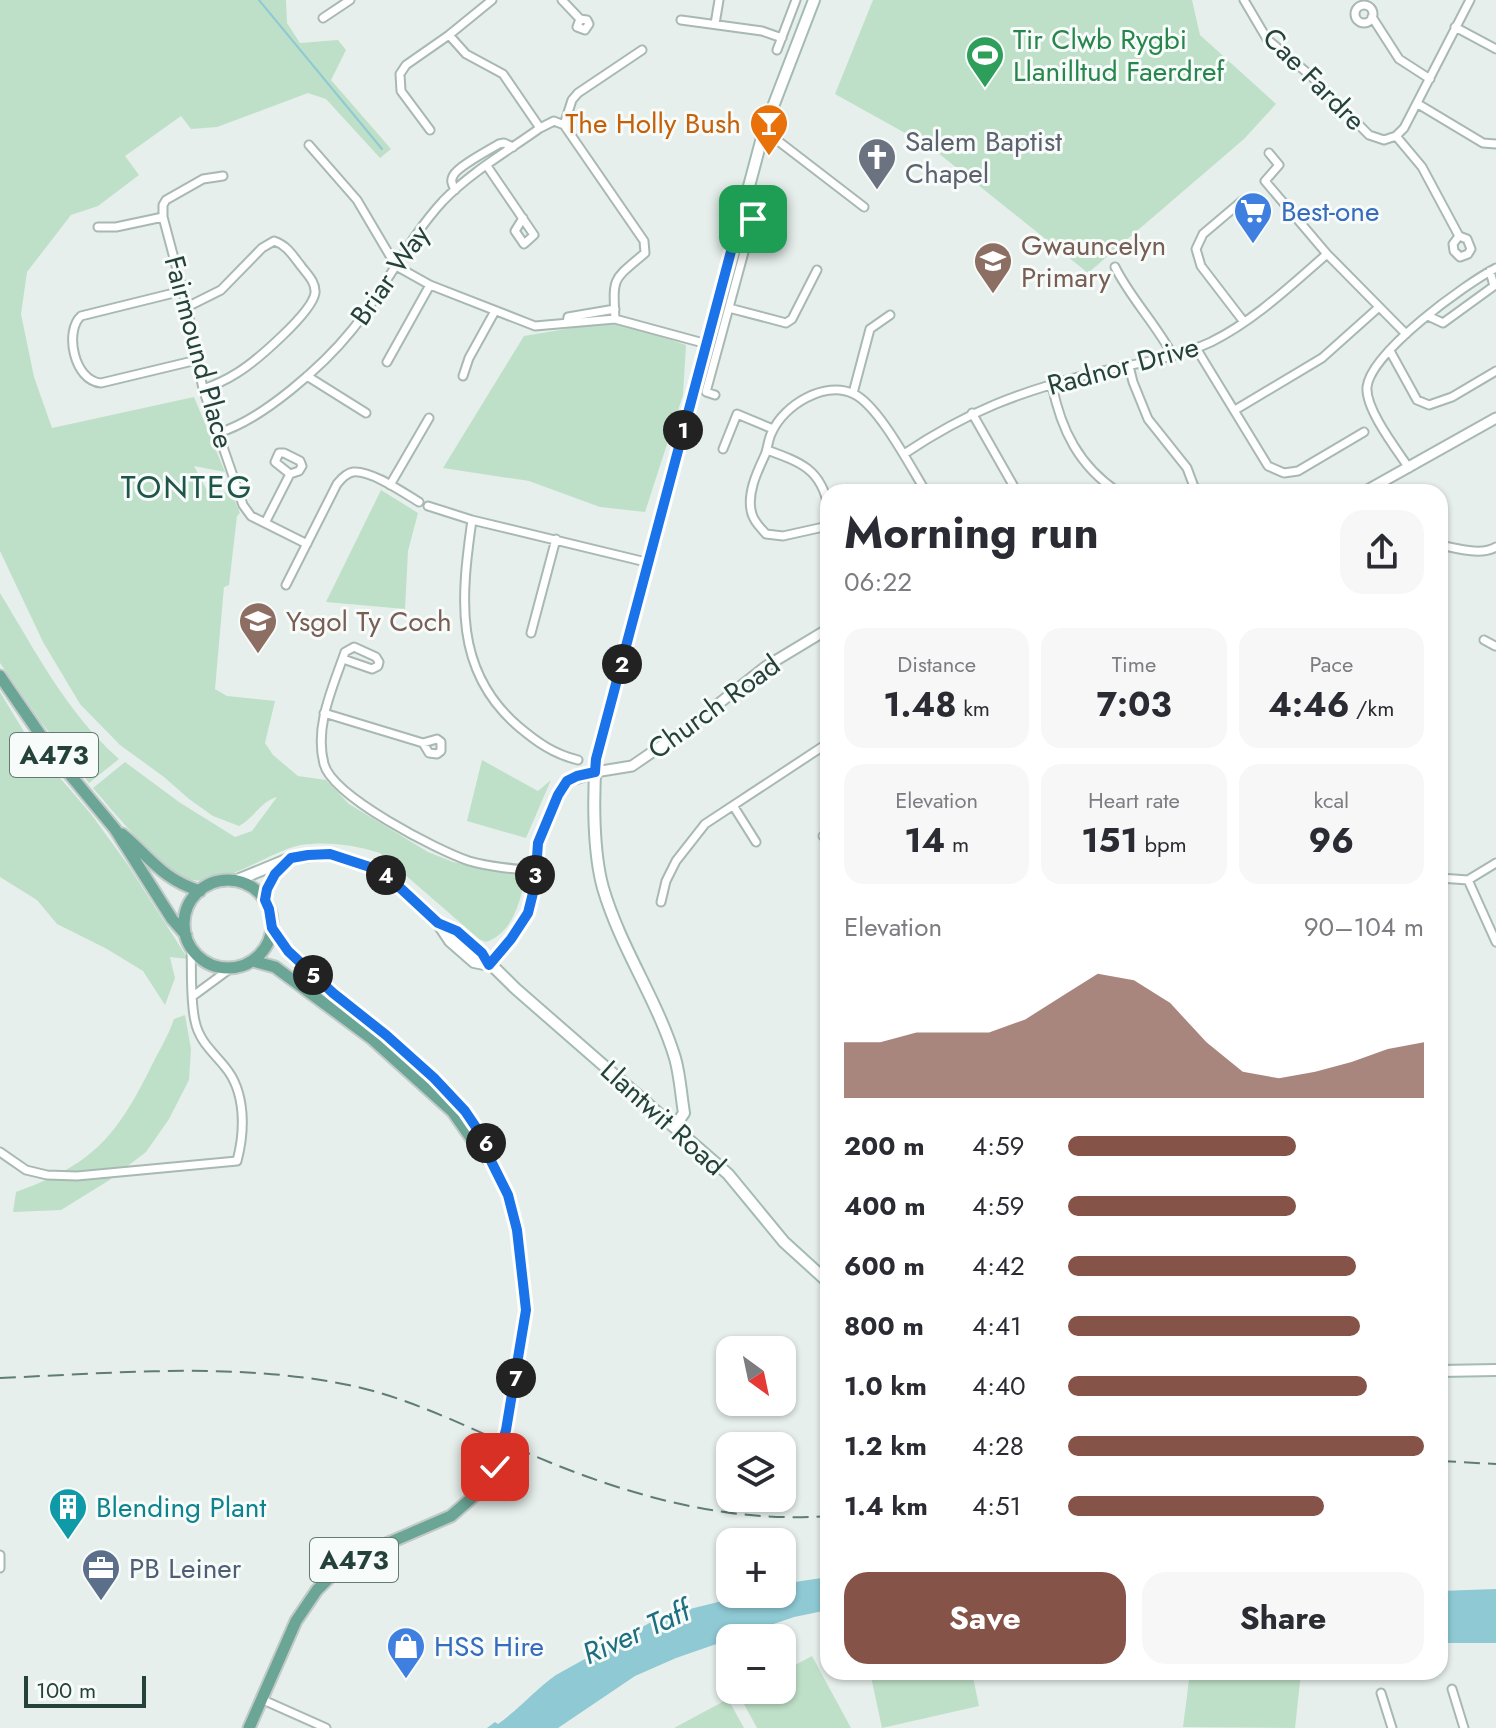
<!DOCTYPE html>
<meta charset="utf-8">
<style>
body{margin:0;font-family:Jost,sans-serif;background:#f7f7f7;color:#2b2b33;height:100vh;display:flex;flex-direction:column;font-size:30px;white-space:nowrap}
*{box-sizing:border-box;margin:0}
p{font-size:26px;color:#7c7c81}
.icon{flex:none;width:44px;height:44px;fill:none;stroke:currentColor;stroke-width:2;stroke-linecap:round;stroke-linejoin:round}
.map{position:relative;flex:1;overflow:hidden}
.panel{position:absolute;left:820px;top:484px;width:628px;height:1196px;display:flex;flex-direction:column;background:#fff;border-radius:24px;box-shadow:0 2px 6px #0004}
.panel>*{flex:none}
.needle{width:52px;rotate:147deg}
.tools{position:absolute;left:716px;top:1336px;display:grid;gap:16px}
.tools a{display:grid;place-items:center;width:80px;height:80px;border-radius:16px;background:#fff;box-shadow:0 2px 6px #0004;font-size:40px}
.scale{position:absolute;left:24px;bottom:20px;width:122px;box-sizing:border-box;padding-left:8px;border:4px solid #24423a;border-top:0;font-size:22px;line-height:28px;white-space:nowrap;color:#24423a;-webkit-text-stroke:6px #f7fbf9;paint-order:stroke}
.pin{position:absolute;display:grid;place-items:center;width:68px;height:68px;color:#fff;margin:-34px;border-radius:16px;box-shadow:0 4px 12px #0006}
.km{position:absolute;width:40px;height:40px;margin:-20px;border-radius:50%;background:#222;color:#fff;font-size:22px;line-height:40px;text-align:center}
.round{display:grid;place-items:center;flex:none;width:84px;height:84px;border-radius:24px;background:#f7f7f7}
.head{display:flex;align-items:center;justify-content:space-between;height:136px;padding:0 24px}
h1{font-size:44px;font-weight:700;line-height:60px}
.metrics{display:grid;grid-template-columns:repeat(3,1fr);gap:12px;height:136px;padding:8px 24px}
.metrics div{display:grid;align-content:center;border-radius:20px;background:#f7f7f7;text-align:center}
.metrics b{font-size:34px;font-weight:700}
.metrics small{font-size:22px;font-weight:400}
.metrics p{font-size:22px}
.chart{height:224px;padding:16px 24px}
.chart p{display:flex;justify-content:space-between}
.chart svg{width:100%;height:144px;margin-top:8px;fill:#855347;opacity:.7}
.cta{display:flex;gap:16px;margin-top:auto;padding:16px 24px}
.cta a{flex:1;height:92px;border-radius:24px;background:#855347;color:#fff;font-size:32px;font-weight:700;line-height:92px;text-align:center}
.cta a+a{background:#f7f7f7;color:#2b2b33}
ul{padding:0 24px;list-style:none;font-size:26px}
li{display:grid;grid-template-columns:128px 96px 1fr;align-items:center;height:60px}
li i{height:20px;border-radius:10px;background:#855347}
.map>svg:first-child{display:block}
</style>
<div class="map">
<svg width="1496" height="1728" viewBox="0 0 1496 1728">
<rect width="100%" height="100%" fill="#e6efeb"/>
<!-- green -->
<path fill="#bfe0c8" d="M 0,0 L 286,0 L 287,23 L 300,43 L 338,40 L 346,50 L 331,80 L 391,149 L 380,158 L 326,99 L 308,93 L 217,127 L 191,129 L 181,116 L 125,156 L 139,175 L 98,206 L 71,215 L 27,272 L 21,314 L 34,377 L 52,428 L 194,397 L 225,472 L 194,466 L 210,496 L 231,491 L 240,513 L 237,516 L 229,585 L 224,587 L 215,689 L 227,696 L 275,701 L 265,743 L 273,755 L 298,776 L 326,780 L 349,804 L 428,852 L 453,862 L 519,875 L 525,880 C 519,905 512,933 486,942 L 479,939 L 380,853 C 355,845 327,841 301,845 C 266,852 221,891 185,878 C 162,870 110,808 93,788 L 125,762 L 179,802 L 235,837 L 252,831 L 277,797 C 261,801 254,818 239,826 L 213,816 L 189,799 L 164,777 L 120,745 L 80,704 L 43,642 L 0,551 Z
M 873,0 L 1192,0 L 1200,35 L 1276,104 L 1244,139 L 1088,273 L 932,148 L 835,94 Z
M 596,324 L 625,325 L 686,345 L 683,395 L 645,512 L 600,507 L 529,481 L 443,468 L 524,336 Z
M 381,490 L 418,513 L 408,551 L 405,609 L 326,602 Z
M 0,593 C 36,652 67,713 119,759 L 89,783 L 41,722 L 0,663 Z
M 0,692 L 32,745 L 91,814 L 128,865 L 188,959 L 170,957 L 175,978 L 165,1005 L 143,971 L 107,949 L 57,924 L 37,900 L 0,877 Z
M 482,760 L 538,791 L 551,780 L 526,838 L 467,821 Z
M 185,1015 L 191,1049 L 189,1080 L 169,1119 L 146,1152 L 108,1181 L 61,1210 L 13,1212 L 16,1192 C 91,1165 115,1139 150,1069 C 158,1052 168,1037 174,1019 Z
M 812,1656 L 851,1728 L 757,1728 L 739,1695 L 748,1690 L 782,1690 L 782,1672 Z
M 870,1672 L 972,1672 L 979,1706 L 882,1728 Z
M 1190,1672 L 1301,1673 L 1295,1728 L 1183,1727 Z
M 728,1699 L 744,1728 L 674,1728 Z"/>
<!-- water -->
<path fill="#8ec9d4" d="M 828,1577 L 828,1610 L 794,1617 L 676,1658 L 635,1676 L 558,1728 L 487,1728 L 495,1722 L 498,1724 C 519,1709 535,1690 556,1675 L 662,1616 L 750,1594 L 782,1594 L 782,1584 Z
M 1496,1589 L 1496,1643 L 1440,1643 L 1440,1591 Z"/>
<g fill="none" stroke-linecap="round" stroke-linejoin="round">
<!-- stream -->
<path stroke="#8ec9d4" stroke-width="2" d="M 259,0 L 382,149"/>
<defs>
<path id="minor" d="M 562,0 L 580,19 L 587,20 L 589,24 L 585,30 L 577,27 L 580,19
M 1244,0 L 1267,39 L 1311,76 L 1369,135 L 1384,140 L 1396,136 L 1404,128 L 1470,0
M1355 14a9 9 0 1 1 18 0a9 9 0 1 1-18 0Z
M 1372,17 L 1399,59 L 1430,79
M 323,18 L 350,0
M 681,20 L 762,31 L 782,38
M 715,24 L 719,0
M 1455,27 L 1496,49
M 449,35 L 466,54 L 503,74 L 540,128
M 777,50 L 796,0
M 1418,104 L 1483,143 L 1496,144
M 564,125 L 644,241 L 645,253 C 612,281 613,276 615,319
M 564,125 L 572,100 L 578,93 L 642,50
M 430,130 L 401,91 L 400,74 L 406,65 L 449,35 L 492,0
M 764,130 L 864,207
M 1396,136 L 1422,167 L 1459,236 L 1467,239 L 1471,249 L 1468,254 L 1460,257 L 1454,251 L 1453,244 L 1459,236
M 309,145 L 357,200 L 396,266 L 430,285 L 535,326 L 615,319 L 707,344
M 1269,153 L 1279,165 L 1265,181 L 1327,254 L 1406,334
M 487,166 L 534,235 L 524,244 L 515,231 L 523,218
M 223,176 L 203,179 L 166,200 L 163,205 L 163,217 L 187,307 L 203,389 L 243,505 L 251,516 L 307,544
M 455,190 C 453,185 450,182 453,176 C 457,167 489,150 499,144 L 504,143 L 513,147
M 1242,201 L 1203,234 L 1196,249 L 1201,266 L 1244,322
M 98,227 L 116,227 L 163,217
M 1115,267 C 1131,299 1156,324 1173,356
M 182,291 L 81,316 C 64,331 74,381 101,383 L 197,360
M 187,307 L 221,290 L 262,248 L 274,241 C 287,245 293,256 301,266 C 307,274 316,282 315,293 C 312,313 255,362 237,373 C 226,380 215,385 203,389
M 729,308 L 786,323 L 792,319 L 817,270
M 1428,316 L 1443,323 L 1494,286 L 1490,271
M 567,323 L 568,317 L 615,309
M 1196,348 L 1268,466 L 1284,473 L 1298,471 L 1364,432
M 1390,351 L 1417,400 L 1429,405 L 1452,397 L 1496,371
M 387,362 L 430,285
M 1129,366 L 1133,382 L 1148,419 L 1187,468 L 1196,492
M 307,376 L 366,413
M 463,376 L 469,358 L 495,311
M 1052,385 C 1061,430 1079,466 1118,492
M 853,393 L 870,329 L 890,315
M 715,395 L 706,392 L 753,219 L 751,214 L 742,210
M 1235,410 L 1322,358 L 1378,308
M 972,413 L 1017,492
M 218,433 C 262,420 323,366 352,330 C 385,289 407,240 443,201 C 471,172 508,151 540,128 L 554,121 L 564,125
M 723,449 L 737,414 L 773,429
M 767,450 C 800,462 821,469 828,506
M 904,454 C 968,411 1019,392 1093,373 C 1133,364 1174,359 1211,342 C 1255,320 1290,286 1327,254
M 1409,468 C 1397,450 1365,409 1367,387 C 1371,352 1465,284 1496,268
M 390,485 L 429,418
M 428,506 L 472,520 L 650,563
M 472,520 C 461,597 453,671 519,727 C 538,743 554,754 578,760
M 265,523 L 290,474 L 299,471 L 302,466 L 300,461 L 284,453 L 279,453 L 275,462 L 290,474
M 828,526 L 783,536 L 766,534 C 761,528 754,522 752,514 C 746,495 757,472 765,455 C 768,448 768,439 772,432 C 784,405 825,380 854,394 C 879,406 911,468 926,492
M 1440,545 C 1456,548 1481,556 1496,547
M 286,585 L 337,484 C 341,479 346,473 353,472 C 371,470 404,493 419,502
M 531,633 L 556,539
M 1484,640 L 1495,646
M 343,659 L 372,669 L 378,666 L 379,662 L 376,657 L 354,647 L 345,652 C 333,687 314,726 324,764 C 333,797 437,850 469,861 C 490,867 513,869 536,871
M 324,713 L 423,743 L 437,739 L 441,742 L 441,751 L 437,754 L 429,753 L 423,743
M 734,807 L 756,842
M 823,836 L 828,832
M 1440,878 L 1468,880 L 1496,942
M 1468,880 L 1496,863
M 661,902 L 666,881 L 676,861 L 705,824 L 828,743
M 193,996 L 231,968
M 0,1152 L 26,1170 L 47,1175 L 77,1176 L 237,1161 C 245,1131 246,1092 225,1067 C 213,1052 199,1041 195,1021 C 190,999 192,969 191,946
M 0,1568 L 0,1555
M 1452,1689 L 1464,1728
M 1381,1693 L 1392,1728
M 261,1699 L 326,1728"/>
<path id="tertiary" d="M 1364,492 L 1496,418
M 595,772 L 632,766 L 693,724 L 765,667 L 828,629"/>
<path id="secondary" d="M 235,881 L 291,858 L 330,854 L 382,871 L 438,923 L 450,941 L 474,962 L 489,965
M 265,900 C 268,884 275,874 287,862
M 438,923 L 457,931 L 516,989 L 728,1174 L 784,1242 L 828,1282
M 489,965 L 511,939 L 528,913 L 535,885 L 538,843 L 558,795 L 567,781 L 595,772
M 675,1126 L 684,1113 C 681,1095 680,1075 675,1058 C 657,999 621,949 603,888 C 593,852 593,797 596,759 L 764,130 L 814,0
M 1440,1371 L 1496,1370"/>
<path id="primary" d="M 0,676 L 57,759 L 115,829 L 172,919 L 186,935
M 122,834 C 151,858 162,879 200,891
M184 924a44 44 0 1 1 88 0a44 44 0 1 1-88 0Z
M 253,961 L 275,967 L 371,1038 L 453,1112 L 478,1148 L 490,1161
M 249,1728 L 296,1621 L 317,1590 L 339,1568 L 363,1554 L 451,1516 L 474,1496 L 495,1467 L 506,1430 L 526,1310 L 517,1230 L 508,1195 L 491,1161 L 488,1145 L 465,1111 L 386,1035 L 333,993 L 288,951 L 272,928"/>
</defs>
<!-- minor casing -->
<use href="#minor" stroke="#a8b8b2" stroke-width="11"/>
<!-- tertiary casing -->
<use href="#tertiary" stroke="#a8b8b2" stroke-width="13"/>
<!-- secondary casing -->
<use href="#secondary" stroke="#a4bbb3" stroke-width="14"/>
<!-- primary casing -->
<use href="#primary" stroke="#c2cac8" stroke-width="15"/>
<!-- minor -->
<use href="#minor" stroke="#fff" stroke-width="7"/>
<!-- tertiary -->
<use href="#tertiary" stroke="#fff" stroke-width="9"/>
<!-- secondary -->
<use href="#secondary" stroke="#fff" stroke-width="10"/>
<!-- primary -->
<use href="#primary" stroke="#6aa596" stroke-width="11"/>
<!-- rail -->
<path stroke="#5f7d75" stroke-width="2" stroke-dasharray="16 8" stroke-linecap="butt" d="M 0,1378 C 118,1373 241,1361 358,1387 C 413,1400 465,1426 516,1448 C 613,1491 720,1524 828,1516
M 1440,1461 L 1496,1464"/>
</g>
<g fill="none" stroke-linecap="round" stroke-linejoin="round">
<defs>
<path id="route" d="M 495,1467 L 506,1430 L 526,1310 L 517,1230 L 508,1195 L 491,1161 L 488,1145 L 465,1111 L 434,1078 L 386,1035 L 333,993 L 288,951 L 272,928 L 269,909 L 265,900 L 267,889 L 275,874 L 291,858 L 308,855 L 330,854 L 382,871 L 438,923 L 457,931 L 482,953 L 489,965 L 511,939 L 528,913 L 535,885 L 538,843 L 558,795 L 567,781 L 577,776 L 595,772 L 596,759 L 742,210 L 751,214 L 753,219"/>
</defs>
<!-- route casing -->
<use href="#route" stroke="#fff" stroke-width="16"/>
<!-- route -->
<use href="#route" stroke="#1a73e8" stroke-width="10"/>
</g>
<!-- icons -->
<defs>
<symbol id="stadium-pin" viewBox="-11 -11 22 30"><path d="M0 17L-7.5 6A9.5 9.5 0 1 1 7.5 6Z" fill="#2e9e5b" stroke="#f7fbf9"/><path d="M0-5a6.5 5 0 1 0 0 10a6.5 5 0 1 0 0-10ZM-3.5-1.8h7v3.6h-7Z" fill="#fff"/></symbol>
<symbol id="bar-pin" viewBox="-11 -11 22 30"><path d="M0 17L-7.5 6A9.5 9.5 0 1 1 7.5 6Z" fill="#e8710a" stroke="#f7fbf9"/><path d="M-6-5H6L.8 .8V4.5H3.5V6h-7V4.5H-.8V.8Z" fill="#fff"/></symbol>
<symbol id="church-pin" viewBox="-11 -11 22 30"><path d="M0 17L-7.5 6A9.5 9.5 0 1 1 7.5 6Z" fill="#6b7280" stroke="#f7fbf9"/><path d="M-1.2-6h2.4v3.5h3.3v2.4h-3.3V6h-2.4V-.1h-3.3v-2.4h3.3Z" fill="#fff"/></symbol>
<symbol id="supermarket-pin" viewBox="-11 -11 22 30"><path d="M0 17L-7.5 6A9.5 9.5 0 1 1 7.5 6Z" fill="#3f7fe0" stroke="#f7fbf9"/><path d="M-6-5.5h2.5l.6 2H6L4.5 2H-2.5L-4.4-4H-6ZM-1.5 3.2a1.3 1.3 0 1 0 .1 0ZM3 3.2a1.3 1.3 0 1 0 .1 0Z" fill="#fff"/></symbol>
<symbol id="school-pin" viewBox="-11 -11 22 30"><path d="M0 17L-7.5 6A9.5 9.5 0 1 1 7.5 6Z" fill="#8d6e63" stroke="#f7fbf9"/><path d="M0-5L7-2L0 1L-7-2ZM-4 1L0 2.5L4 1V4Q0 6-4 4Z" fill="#fff"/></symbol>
<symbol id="building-pin" viewBox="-11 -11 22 30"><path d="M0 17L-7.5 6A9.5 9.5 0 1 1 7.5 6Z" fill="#0f9aa8" stroke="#f7fbf9"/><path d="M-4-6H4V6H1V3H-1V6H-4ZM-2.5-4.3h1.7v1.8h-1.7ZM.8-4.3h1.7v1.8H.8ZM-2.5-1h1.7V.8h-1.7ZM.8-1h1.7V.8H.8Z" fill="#fff"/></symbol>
<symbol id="office-pin" viewBox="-11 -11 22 30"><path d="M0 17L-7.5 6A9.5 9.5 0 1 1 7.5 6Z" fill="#5c6f8a" stroke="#f7fbf9"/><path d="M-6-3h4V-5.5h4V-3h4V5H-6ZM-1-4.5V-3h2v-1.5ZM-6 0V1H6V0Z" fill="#fff"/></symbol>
<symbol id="shop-pin" viewBox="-11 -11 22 30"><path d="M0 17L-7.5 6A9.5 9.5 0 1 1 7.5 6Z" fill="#3f7fe0" stroke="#f7fbf9"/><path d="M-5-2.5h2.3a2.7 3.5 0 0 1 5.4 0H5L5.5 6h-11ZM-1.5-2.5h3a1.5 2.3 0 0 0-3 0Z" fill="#fff"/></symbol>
</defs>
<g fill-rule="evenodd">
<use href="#stadium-pin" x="963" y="33" width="44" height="60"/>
<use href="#bar-pin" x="747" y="101" width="44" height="60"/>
<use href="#church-pin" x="855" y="135" width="44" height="60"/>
<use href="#supermarket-pin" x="1231" y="189" width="44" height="60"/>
<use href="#school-pin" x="971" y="239" width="44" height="60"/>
<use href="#school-pin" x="236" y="599" width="44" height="60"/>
<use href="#building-pin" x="46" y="1485" width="44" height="60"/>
<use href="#office-pin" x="79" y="1546" width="44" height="60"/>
<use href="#shop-pin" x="384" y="1624" width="44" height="60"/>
</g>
<g text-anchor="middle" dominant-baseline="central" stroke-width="6" stroke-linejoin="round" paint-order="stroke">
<!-- shield labels -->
<g fill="#f7fbf9" stroke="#637a73" stroke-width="2">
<rect x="10" y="733" width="88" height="44" rx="6"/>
<rect x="310" y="1538" width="88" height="44" rx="6"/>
</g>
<g font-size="26" font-weight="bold" fill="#24423a">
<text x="54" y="755">A473</text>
<text x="354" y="1560">A473</text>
</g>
<!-- leisure labels -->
<g font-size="28" fill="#27864d" stroke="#f7fbf9" text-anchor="start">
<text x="1013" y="39">Tir Clwb Rygbi<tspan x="1013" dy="32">Llanilltud Faerdref</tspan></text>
</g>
<!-- street labels -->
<g font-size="28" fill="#24423a" stroke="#f7fbf9">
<text transform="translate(1314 79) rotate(45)">Cae Fardre</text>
<text transform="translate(390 275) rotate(-55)">Briar Way</text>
<text transform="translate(199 352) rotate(75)">Fairmound Place</text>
<text transform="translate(1123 366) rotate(-15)">Radnor Drive</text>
<text transform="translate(714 707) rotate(-36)">Church Road</text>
<text transform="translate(663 1118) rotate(42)">Llantwit Road</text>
</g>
<!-- food labels -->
<g font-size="28" fill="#c56008" stroke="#f7fbf9" text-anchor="end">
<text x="741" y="123">The Holly Bush</text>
</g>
<!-- worship labels -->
<g font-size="28" fill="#5b616d" stroke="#f7fbf9" text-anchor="start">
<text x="905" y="141">Salem Baptist<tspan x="905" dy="32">Chapel</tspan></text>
</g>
<!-- shop labels -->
<g font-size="28" fill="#366cbe" stroke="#f7fbf9" text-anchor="start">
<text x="1281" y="211">Best-one</text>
<text x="434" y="1646">HSS Hire</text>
</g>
<!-- education labels -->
<g font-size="28" fill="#785e54" stroke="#f7fbf9" text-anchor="start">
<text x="1021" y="245">Gwauncelyn<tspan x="1021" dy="32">Primary</tspan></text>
<text x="286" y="621">Ysgol Ty Coch</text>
</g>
<!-- culture labels -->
<g font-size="28" fill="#0d838f" stroke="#f7fbf9" text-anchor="start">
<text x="96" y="1507">Blending Plant</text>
</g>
<!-- service labels -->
<g font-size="28" fill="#4e5e75" stroke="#f7fbf9" text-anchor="start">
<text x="129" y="1568">PB Leiner</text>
</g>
<!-- water labels -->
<g font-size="30" font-style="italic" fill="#1c6f80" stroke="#f7fbf9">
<text transform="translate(636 1632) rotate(-24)">River Taff</text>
</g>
<!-- quarter labels -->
<g font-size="32" letter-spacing="2" fill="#1f5548" stroke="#f7fbf9">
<text x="187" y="487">TONTEG</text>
</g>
</g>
</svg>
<div class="tools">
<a><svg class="needle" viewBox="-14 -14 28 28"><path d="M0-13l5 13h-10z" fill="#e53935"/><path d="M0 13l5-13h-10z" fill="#7c7c81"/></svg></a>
<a><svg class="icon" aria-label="layers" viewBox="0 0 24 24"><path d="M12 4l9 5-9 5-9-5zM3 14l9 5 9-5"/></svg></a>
<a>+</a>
<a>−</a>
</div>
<div class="scale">100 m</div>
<div class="pin" style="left:753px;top:219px;background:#1e9e55"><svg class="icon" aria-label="arrive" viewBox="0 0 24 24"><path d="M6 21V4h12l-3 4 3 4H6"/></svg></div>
<div class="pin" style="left:495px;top:1467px;background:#d93025"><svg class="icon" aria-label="check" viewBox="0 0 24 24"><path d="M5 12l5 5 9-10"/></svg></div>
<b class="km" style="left:683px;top:430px">1</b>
<b class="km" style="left:622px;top:664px">2</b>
<b class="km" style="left:535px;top:875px">3</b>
<b class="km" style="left:386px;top:875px">4</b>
<b class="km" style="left:313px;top:975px">5</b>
<b class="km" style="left:486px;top:1143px">6</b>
<b class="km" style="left:516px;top:1378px">7</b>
<section class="panel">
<div class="head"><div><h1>Morning run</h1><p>06:22</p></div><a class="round"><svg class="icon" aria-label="share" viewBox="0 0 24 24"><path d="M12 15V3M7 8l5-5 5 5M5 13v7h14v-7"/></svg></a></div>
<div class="metrics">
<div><p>Distance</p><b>1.48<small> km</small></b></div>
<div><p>Time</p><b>7:03</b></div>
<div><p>Pace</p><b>4:46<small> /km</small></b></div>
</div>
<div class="metrics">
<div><p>Elevation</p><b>14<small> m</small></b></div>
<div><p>Heart rate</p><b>151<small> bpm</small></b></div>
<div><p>kcal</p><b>96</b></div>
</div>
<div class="chart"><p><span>Elevation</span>90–104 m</p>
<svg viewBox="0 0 160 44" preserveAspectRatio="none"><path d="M0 44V27L10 27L20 24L30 24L40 24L50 20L60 13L70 6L80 8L90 15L100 27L110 36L120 38L130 36L140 33L150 29L160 27V44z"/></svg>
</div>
<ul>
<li><b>200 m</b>4:59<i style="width:64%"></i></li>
<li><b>400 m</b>4:59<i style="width:64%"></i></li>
<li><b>600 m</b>4:42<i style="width:81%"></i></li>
<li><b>800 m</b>4:41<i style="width:82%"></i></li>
<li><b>1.0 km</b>4:40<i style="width:84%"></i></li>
<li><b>1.2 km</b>4:28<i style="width:100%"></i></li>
<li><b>1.4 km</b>4:51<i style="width:72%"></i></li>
</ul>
<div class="cta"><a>Save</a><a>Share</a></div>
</section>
</div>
